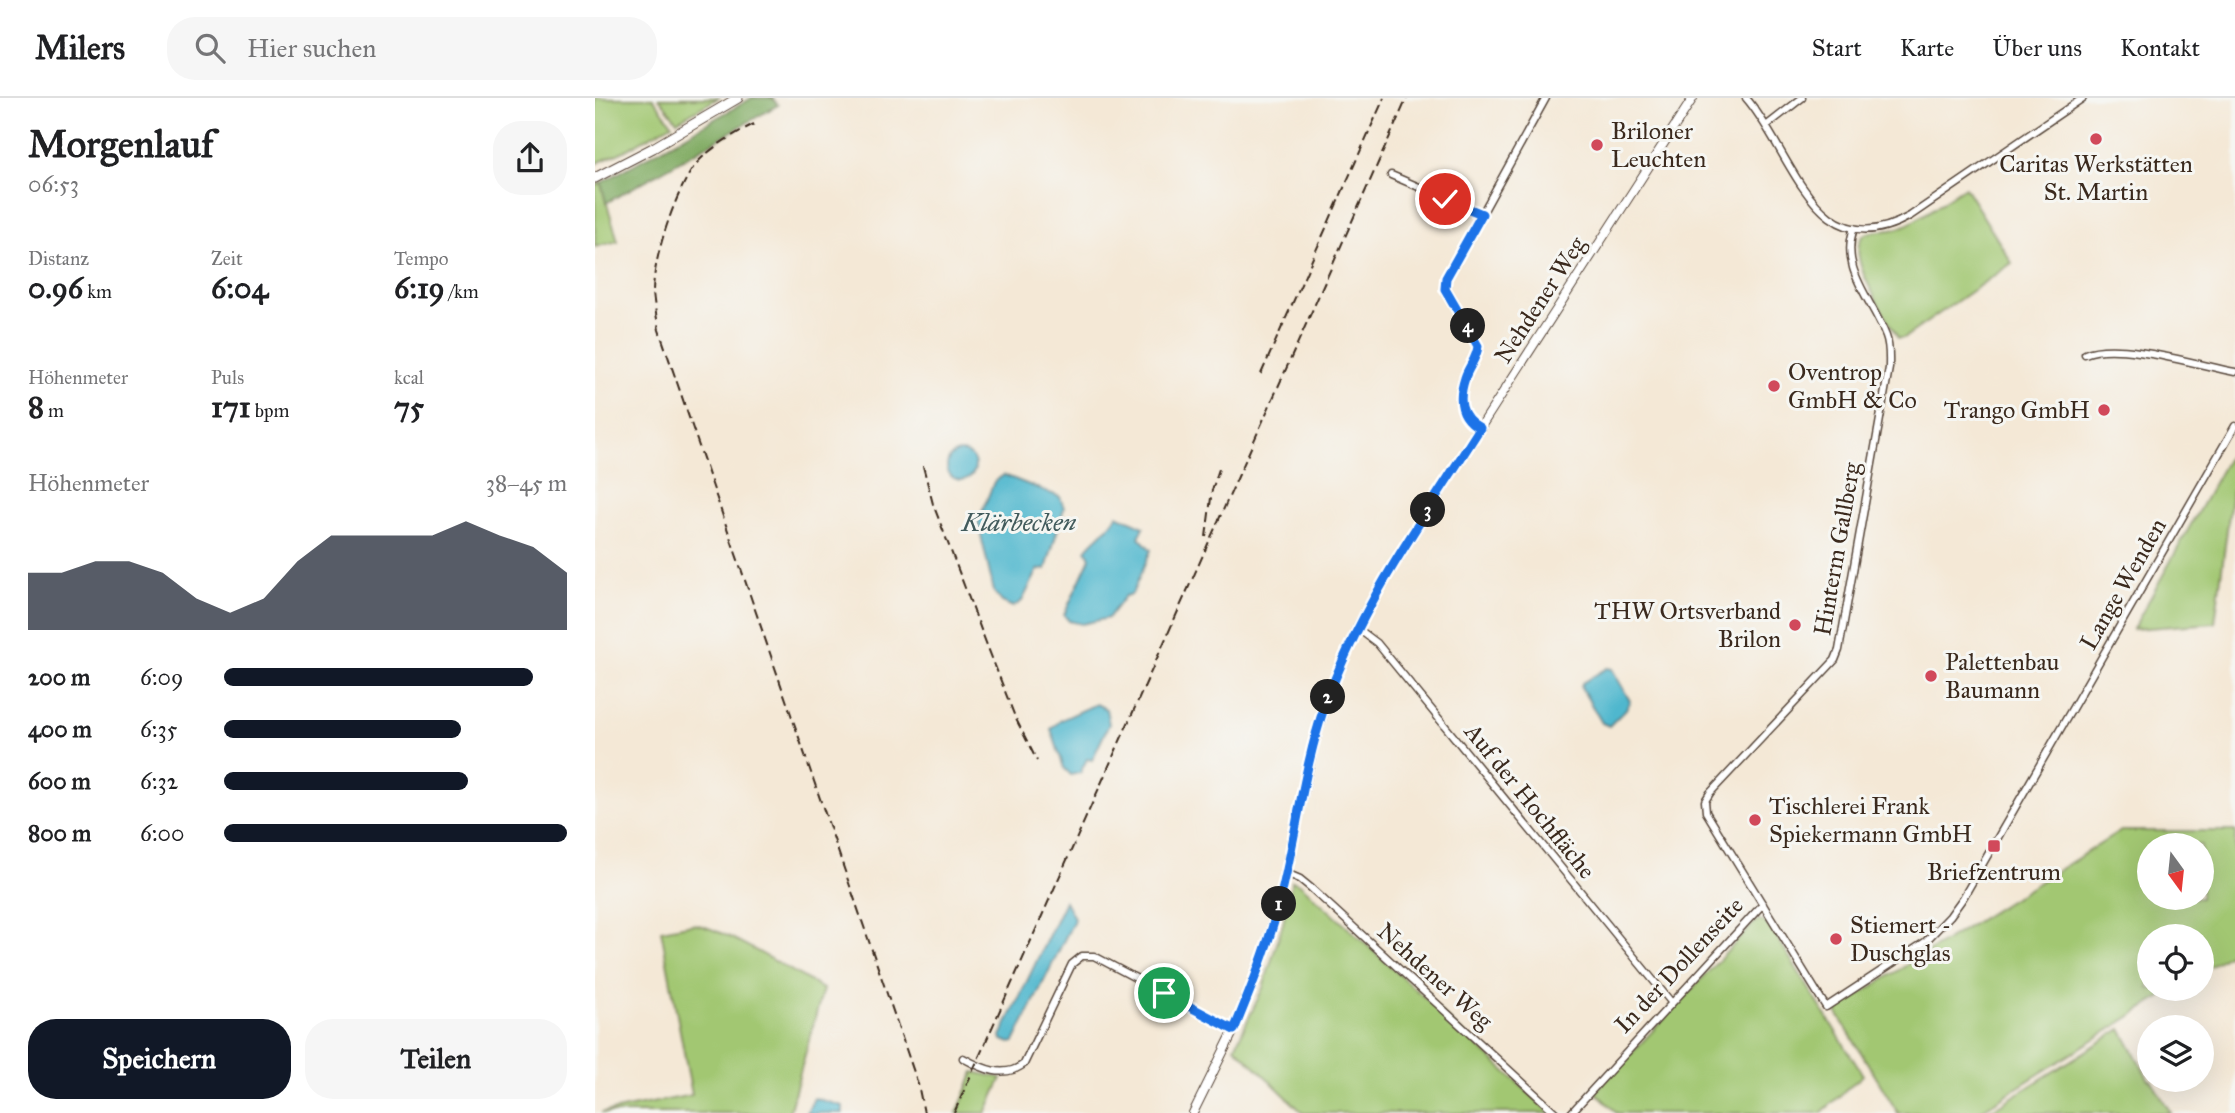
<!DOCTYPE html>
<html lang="de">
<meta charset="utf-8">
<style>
body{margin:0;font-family:"IM FELL Great Primer",serif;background:#f6f6f6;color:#202124;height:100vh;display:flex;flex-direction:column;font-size:26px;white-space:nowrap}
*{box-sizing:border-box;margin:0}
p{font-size:23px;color:#757577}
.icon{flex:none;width:38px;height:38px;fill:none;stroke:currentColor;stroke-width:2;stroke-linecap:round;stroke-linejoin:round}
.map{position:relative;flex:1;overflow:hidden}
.drawer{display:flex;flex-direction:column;background:#fff;width:595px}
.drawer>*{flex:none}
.needle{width:46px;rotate:165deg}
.controls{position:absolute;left:1542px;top:735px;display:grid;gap:14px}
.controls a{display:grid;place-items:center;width:77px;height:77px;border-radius:50%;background:#fff;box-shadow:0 7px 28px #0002;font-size:35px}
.pin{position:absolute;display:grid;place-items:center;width:60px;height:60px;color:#fff;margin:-30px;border:4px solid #fff;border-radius:50%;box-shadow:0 2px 7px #0007}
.km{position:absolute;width:35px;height:35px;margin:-18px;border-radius:50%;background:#222;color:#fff;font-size:19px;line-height:35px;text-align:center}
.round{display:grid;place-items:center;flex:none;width:74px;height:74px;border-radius:28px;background:#f6f6f6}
.head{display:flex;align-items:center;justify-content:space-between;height:119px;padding:0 28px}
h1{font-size:38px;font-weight:700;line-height:52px}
.metrics{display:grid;grid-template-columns:repeat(3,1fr);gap:10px;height:119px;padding:7px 28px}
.metrics div{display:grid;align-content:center}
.metrics b{font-size:30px;font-weight:700}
.metrics small{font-size:19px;font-weight:400}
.metrics p{font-size:19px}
.chart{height:196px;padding:14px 28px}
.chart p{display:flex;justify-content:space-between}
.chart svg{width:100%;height:126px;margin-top:7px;fill:#111827;opacity:.7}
.action{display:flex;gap:14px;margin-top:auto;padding:14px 28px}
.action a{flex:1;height:80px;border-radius:28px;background:#111827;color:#fff;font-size:28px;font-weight:700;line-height:80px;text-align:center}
.action a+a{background:#f6f6f6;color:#202124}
ul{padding:0 28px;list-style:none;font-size:23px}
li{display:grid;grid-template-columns:112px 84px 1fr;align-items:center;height:52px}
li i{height:18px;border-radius:9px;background:#111827}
header{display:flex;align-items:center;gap:42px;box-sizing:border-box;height:98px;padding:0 35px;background:#fff;border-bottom:2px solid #e0e0e0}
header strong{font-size:33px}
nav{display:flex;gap:38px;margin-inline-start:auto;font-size:24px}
.search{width:490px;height:63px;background:#f6f6f6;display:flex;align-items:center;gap:18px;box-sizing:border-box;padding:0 24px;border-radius:28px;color:#757577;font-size:26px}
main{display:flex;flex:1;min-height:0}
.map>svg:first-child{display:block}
</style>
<header>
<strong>Milers</strong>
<div class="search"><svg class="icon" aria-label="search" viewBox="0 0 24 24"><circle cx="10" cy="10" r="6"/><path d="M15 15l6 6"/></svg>Hier suchen</div>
<nav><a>Start</a><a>Karte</a><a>Über uns</a><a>Kontakt</a></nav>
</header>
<main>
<section class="drawer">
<div class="head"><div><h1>Morgenlauf</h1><p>06:53</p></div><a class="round"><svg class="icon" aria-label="share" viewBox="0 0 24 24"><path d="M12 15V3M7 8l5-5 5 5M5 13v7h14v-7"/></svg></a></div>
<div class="metrics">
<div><p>Distanz</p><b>0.96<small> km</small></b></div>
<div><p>Zeit</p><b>6:04</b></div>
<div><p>Tempo</p><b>6:19<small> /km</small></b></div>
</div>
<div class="metrics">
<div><p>Höhenmeter</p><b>8<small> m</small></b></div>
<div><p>Puls</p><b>171<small> bpm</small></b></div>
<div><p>kcal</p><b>75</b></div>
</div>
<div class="chart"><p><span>Höhenmeter</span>38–45 m</p>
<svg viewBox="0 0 160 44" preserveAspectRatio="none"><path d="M0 44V24L10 24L20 20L30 20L40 24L50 33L60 38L70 33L80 20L90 11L100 11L110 11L120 11L130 6L140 11L150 15L160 24V44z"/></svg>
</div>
<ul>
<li><b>200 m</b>6:09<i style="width:90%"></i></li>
<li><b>400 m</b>6:35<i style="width:69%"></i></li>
<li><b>600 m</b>6:32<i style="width:71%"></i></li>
<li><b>800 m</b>6:00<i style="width:100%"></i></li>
</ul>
<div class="action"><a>Speichern</a><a>Teilen</a></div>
</section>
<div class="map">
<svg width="1640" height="1015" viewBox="0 0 1640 1015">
<rect width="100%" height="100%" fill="#f6f6f2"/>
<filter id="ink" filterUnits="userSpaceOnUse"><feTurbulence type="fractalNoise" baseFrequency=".0143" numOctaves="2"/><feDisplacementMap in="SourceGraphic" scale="14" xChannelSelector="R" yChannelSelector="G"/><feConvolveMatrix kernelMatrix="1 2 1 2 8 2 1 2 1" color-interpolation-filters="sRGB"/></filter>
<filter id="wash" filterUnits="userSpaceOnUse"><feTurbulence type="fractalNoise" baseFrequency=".00686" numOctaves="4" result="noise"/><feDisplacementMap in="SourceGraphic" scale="28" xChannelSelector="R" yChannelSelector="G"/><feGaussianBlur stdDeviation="1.57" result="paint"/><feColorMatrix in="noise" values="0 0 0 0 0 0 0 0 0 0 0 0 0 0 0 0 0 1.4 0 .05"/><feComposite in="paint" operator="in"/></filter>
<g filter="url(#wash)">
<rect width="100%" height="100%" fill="#f4e8d6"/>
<!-- green -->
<path fill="#a2c772" stroke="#6e7848" stroke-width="2" fill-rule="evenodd" d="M 0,0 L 58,0 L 77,26 L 27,54 L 0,66 Z
M 64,0 L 123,0 L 82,23 Z
M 6,85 L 23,143 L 0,149 L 0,87 Z
M 1370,89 L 1417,165 L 1309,240 L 1303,240 C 1294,221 1247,157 1269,137 C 1277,131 1291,134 1301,131 C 1325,123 1348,102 1370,89 Z
M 1640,347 L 1640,392 L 1637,393 L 1620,525 L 1538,531 Z
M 1526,733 L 1640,733 L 1640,852 L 1607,874 L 1606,838 L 1554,838 L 1554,891 L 1579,891 L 1382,1015 L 1303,1015 L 1240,912 ZM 1554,747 L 1606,747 L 1606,800 L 1554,800 Z
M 697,783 L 705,786 L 956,1015 L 708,1015 L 640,949 L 668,890 L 688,825 Z
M 1164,822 L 1171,825 L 1180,836 L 1268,977 L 1226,1015 L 1022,1015 L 1000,994 L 1161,823 Z
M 98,826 C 126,829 200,875 228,891 L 194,1015 L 6,1015 L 97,997 L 66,832 Z
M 1526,931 L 1554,982 L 1556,982 L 1576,1015 L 1392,1015 Z
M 379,974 L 407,980 L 391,1015 L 362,1015 Z"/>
<!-- forest -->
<path fill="#81ac64" stroke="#5e6b41" stroke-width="2" d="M 157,0 L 177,0 L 183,7 L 11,105 L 6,85 Z"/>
<!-- water -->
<path fill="#50b7ce" stroke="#467076" stroke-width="2" d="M352 368a14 14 0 1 1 28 0a14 14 0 1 1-28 0Z
M 409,377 L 465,399 L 469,410 L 451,471 L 443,472 L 427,503 L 418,509 L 407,504 L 399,494 L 383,424 L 399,384 Z
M 522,417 L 549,429 L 544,439 L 556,452 L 537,496 L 530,498 L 513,520 L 487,526 L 474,523 L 469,517 L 495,460 L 491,452 C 500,439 516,431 522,417 Z
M 1012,570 L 1017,571 L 1035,603 L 1031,611 L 1014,628 L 1007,625 L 986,589 L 987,585 Z
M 501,606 L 511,611 L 514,626 L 497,662 L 492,661 L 485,675 L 476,677 L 469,670 L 456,631 L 466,622 Z
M 470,803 L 479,820 L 478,824 L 419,944 L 416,945 L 407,942 L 406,938 Z
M 219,1000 L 248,1008 L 248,1015 L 212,1015 Z"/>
</g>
<g filter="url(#ink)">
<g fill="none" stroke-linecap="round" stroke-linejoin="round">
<defs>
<path id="street" d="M 1151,0 C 1197,52 1220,172 1315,118 L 1488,0
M 1171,28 L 1207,0
M 796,77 L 887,116 L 951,0
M 1259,130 C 1244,171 1277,201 1291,238 C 1295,248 1294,259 1294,270 L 1244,552 L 1240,562 L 1115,695 L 1110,703 L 1111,714 L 1231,909 L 1330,844 L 1355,818 L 1368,800 L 1640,328
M 1490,256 C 1522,242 1604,267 1640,274
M 885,330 C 864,320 863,301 869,280 C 873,269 882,261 883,248 L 850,191 L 851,180 L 887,116
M 762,530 L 782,545 L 1076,904
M 691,775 L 705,781 L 716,790 L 961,1015
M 368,960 C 388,971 409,981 429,966 L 477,866 L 487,858 L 499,858 L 639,932
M 976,1015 L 1168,806"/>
<path id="secondary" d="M 598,1015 L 639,932 L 667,862 L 688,789 L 720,641 L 740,581 L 762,530 L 785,489 L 885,330 L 1098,0"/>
<path id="primary" d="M 0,80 L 58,50 L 143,0"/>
</defs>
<!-- street casing -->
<use href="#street" stroke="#57463a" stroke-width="9"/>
<!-- secondary casing -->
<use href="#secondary" stroke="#57463a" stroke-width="10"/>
<!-- primary casing -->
<use href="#primary" stroke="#57463a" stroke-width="11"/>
<!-- street -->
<use href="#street" stroke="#fff" stroke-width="6"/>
<!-- secondary -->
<use href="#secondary" stroke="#fff" stroke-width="8"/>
<!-- primary -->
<use href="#primary" stroke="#fff" stroke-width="9"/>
<!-- rail -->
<path stroke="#3b2a1e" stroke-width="2" stroke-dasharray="10 5" stroke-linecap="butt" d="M 159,26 C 139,36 116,49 101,66 C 80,93 58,161 58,194 C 59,207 62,220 64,232 L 323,986 L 329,1015
M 666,276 L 789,0
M 328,368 L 338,406 L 388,537 L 420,619 L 442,663
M 611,439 L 617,392 L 624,371
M 359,1015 L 812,0"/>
</g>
</g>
<g fill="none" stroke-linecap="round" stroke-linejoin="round" filter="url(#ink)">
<defs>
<path id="route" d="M 569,895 L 639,932 C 655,893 671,854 682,813 C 701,744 707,674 730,607 C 766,506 829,419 885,330 C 864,319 863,301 870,280 C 873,269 882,261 883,248 L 850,191 L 851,180 L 887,116 L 850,101"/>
</defs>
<!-- route casing -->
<use href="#route" stroke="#fff" stroke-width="14"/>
<!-- route -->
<use href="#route" stroke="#1a73e8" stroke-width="9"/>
</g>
<!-- markers -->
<g fill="#d1495b" stroke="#f6f6f2" stroke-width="2.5">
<circle cx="1501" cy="41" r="7"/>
<circle cx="1002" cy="47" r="7"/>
<circle cx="1179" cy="288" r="7"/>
<circle cx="1509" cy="312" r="7"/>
<circle cx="1200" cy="527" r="7"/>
<circle cx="1336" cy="578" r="7"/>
<circle cx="1160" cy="722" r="7"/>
<rect x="1392" y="741" width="14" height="14" rx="3.5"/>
<circle cx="1241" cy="841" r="7"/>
</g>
<g text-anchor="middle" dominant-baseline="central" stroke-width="6" stroke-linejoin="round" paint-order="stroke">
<!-- poi labels -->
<g font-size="24" fill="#3b2a1e" stroke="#f6f6f2" text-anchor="start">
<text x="1016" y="33">Briloner<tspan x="1016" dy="28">Leuchten</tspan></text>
<text x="1501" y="66" text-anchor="middle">Caritas Werkstätten<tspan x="1501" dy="28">St. Martin</tspan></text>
<text x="1193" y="274">Oventrop<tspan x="1193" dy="28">GmbH &amp; Co</tspan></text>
<text x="1495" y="312" text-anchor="end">Trango GmbH</text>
<text x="1186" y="513" text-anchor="end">THW Ortsverband<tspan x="1186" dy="28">Brilon</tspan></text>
<text x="1350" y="564">Palettenbau<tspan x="1350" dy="28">Baumann</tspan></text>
<text x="1174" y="708">Tischlerei Frank<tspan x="1174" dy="28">Spiekermann GmbH</tspan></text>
<text x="1399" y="774" text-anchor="middle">Briefzentrum</text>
<text x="1255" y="827">Stiemert -<tspan x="1255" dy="28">Duschglas</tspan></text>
</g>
<!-- street labels -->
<g font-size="24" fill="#3b2a1e" stroke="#f6f6f2">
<text transform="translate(945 202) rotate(-57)">Nehdener Weg</text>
<text transform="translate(1242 451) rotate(-80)">Hinterm Gallberg</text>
<text transform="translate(1528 486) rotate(-60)">Lange Wenden</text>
<text transform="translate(935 703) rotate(51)">Auf der Hochfläche</text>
<text transform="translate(1084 867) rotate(-47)">In der Dollenseite</text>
<text transform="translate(840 878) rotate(42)">Nehdener Weg</text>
</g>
<!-- water labels -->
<g font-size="26" font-style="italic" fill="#425b5c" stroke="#f6f6f2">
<text x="424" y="424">Klärbecken</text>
</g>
</g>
</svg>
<div class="controls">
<a><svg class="needle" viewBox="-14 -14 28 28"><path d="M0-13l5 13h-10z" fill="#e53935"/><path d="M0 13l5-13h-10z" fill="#757577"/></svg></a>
<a><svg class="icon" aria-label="locate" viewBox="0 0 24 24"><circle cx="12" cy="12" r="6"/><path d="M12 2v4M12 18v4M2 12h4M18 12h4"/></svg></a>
<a><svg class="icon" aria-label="layers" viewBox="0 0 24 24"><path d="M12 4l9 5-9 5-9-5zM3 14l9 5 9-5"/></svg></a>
</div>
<div class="pin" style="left:569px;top:895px;background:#1e9e55"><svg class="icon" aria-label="arrive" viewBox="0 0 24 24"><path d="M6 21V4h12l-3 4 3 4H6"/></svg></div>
<div class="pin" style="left:850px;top:101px;background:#d93025"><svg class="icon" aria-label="check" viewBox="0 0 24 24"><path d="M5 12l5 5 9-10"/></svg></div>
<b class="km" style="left:684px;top:806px">1</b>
<b class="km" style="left:733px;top:599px">2</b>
<b class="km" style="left:833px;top:412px">3</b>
<b class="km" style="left:873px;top:228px">4</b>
</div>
</main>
